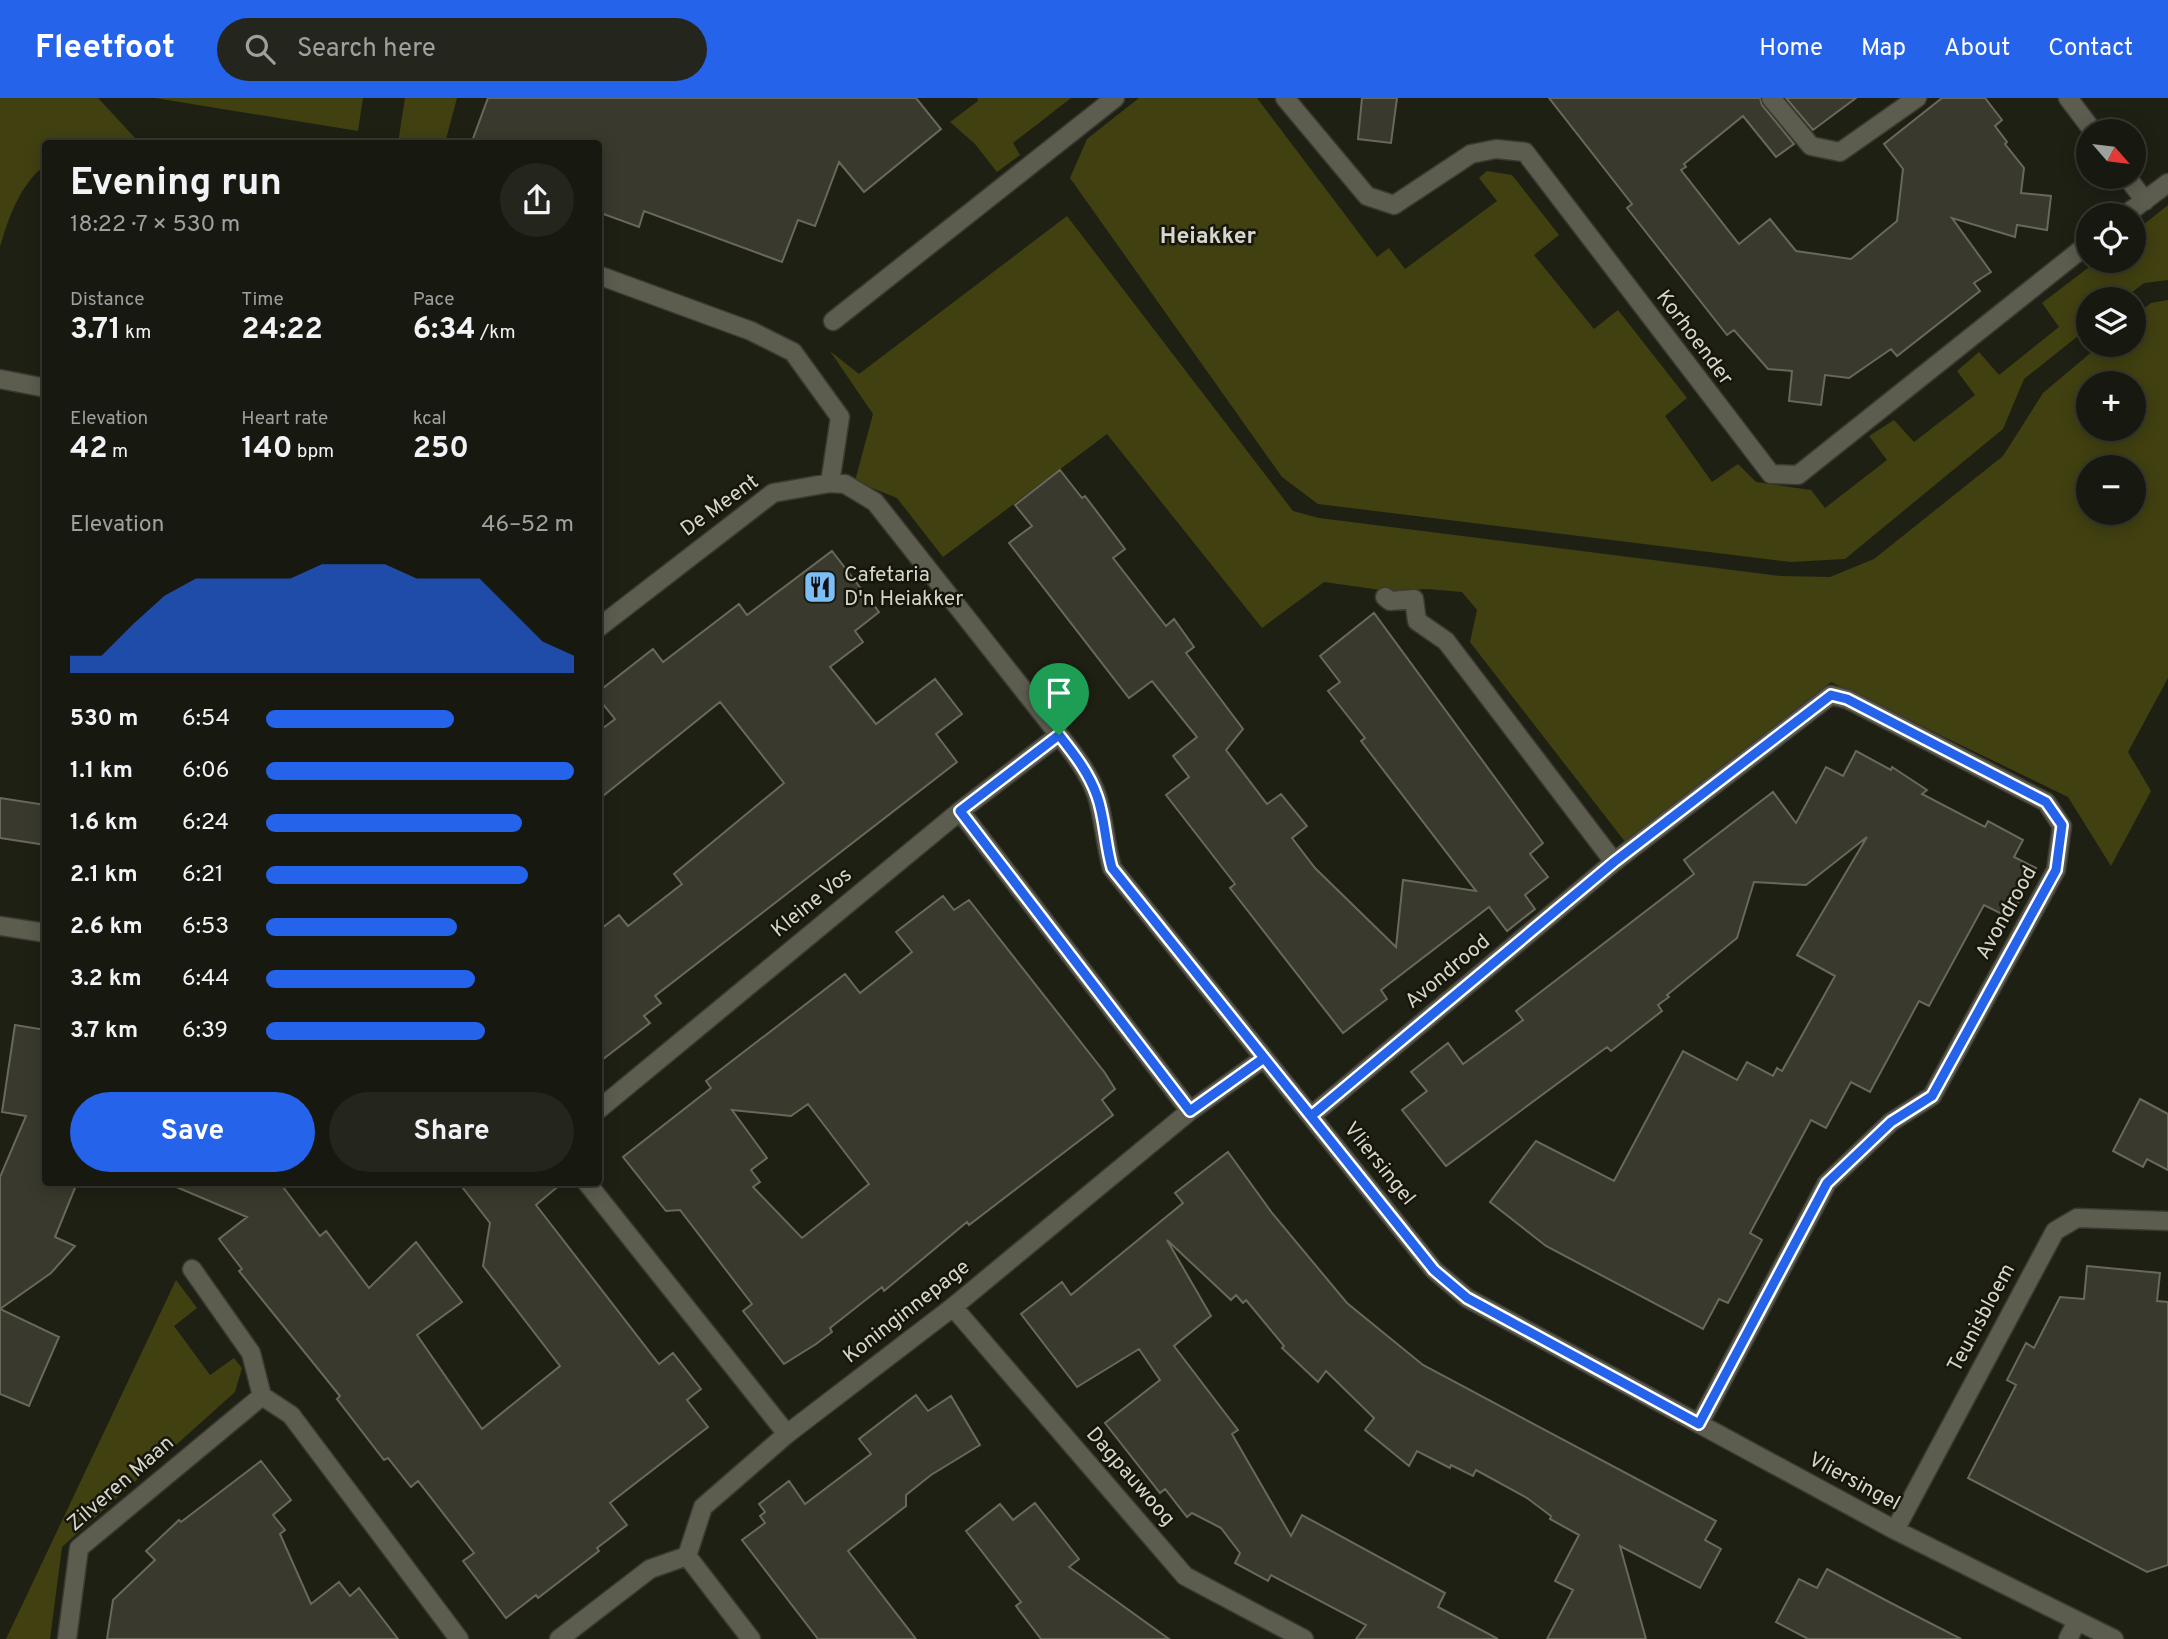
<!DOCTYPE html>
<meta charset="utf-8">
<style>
body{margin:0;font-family:Overpass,sans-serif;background:#24251d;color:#f1f3f6;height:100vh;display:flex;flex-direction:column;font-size:26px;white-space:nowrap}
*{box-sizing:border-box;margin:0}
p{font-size:23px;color:#9ea09e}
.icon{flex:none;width:38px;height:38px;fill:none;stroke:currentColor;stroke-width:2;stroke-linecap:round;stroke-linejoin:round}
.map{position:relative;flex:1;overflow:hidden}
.side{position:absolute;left:42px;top:42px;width:560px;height:1046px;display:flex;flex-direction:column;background:#17180f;border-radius:7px;box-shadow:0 4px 18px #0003,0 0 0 2px #36372f}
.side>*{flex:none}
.needle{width:46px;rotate:118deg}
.buttons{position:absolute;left:2076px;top:21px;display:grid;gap:14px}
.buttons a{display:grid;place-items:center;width:70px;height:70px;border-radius:50%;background:#17180f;box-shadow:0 4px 18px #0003,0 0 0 2px #36372f;font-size:35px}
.pin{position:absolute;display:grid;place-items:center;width:60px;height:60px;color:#fff;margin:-72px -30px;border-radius:50% 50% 50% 0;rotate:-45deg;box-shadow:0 0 7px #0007}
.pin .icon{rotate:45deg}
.round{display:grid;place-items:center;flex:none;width:74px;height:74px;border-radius:37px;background:#24251d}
.summary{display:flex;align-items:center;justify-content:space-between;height:119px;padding:0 28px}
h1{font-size:38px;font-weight:700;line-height:52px}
.figures{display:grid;grid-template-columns:repeat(3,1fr);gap:10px;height:119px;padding:7px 28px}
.figures div{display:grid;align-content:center}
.figures b{font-size:30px;font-weight:700}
.figures small{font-size:19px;font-weight:400}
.figures p{font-size:19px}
.chart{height:196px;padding:14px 28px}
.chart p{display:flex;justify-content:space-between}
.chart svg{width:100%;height:126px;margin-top:7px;fill:#2563eb;opacity:.7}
.button{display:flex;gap:14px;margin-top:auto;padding:14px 28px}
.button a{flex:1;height:80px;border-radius:42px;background:#2563eb;color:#fff;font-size:28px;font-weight:700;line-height:80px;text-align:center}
.button a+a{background:#24251d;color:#f1f3f6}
ul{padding:0 28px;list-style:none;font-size:23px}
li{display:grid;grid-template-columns:112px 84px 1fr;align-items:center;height:52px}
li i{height:18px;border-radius:9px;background:#2563eb}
header{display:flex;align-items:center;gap:42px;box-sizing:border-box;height:98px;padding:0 35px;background:#2563eb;color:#fff}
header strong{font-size:33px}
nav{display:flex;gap:38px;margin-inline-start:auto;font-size:24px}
.search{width:490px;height:63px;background:#24251d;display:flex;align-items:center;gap:18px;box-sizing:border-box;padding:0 24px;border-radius:38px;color:#9ea09e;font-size:26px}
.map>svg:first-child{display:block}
</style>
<header>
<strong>Fleetfoot</strong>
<div class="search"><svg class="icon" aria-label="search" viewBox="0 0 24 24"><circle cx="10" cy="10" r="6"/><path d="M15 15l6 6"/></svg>Search here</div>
<nav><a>Home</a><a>Map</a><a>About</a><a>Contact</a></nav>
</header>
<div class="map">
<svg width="2168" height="1541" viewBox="0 0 2168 1541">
<rect width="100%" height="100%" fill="#1f2014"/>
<!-- green -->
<path fill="#404011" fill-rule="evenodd" d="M 0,0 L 98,0 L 136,41 L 104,45 L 46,46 L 45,67 C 20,87 9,118 0,149 Z
M 155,0 L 363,0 L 358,33 Z
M 405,0 L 457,0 L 445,45 L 398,45 Z
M 977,0 L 1071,0 L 1013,45 L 1020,57 L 997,74 L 975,46 L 950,24 L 978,3 Z
M 1139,0 L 1257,0 L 1377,159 L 1389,150 L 1405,171 L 1497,103 L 1479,80 L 1487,73 L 1512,77 L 1559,137 L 1534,157 L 1594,231 L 1618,212 L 1687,300 L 1665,318 L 1712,384 L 1738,366 L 1756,384 L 1811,392 L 1825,410 L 1887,362 L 1869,338 L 1894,322 L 1914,344 L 1975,297 L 1957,273 L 1979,254 L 1999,277 L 2059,229 L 2042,205 L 2097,163 L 2133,163 L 2133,135 L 2168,107 L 2168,182 L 2144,185 L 2123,201 L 2088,201 L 2088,230 L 2024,281 L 2003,331 L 1845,461 L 1791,464 L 1318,406 L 1282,379 L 1070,80 L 1087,41 Z
M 1067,118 L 1293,413 L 1319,420 L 1780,478 L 1830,479 L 1874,461 L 2003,358 L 2043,295 L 2100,247 L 2133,247 L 2133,219 L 2151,205 L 2168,202 L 2168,580 L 2128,654 L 2151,693 L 2111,768 L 2068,699 L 1831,584 L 1626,745 L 1470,544 L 1477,512 L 1462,494 L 1427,491 L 1388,493 L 1324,484 L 1262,530 L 1107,336 L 943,459 L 897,400 L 855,383 L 873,316 L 830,253 L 859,276 ZM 2088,285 L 2133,285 L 2133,331 L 2088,331 ZM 2088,369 L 2133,369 L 2133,415 L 2088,415 Z
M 176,1182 L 197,1210 L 174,1228 L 210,1277 L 234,1260 L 242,1270 L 235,1294 L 62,1449 L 50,1541 L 6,1541 Z"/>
<!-- building -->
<path fill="#39392d" stroke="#68695b" stroke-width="2" fill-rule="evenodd" d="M 488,0 L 916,0 L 941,31 L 864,94 L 839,64 L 815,128 L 798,122 L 782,164 L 644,113 L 639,129 L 598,114 L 598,46 L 471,46 Z
M 1362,0 L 1397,0 L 1391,45 L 1358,41 Z
M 1549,0 L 1760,0 L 1762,7 L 1794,46 L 1776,59 L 1743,18 L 1684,66 L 1686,69 L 1681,72 L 1739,146 L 1770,121 L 1796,153 L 1851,161 L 1897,123 L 1903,71 L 1884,46 L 1942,0 L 1985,0 L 2002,22 L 1995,28 L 2007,44 L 2005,46 L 2024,70 L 2021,95 L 2051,98 L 2047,132 L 2017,127 L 2015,139 L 1952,120 L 1991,174 L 1974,185 L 1980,193 L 1897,258 L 1891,251 L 1849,280 L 1825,277 L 1821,307 L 1789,303 L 1792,273 L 1768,271 L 1734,232 L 1727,237 L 1627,110 L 1632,106 Z
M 1786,0 L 1856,0 L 1813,32 Z
M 1060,372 L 1082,400 L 1085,398 L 1125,451 L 1113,460 L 1166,528 L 1174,521 L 1194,549 L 1186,555 L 1243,631 L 1226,652 L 1267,706 L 1281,696 L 1307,728 L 1292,740 L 1315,770 L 1396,849 L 1403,782 L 1476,793 L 1361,643 L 1365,640 L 1328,593 L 1340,584 L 1320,558 L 1374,515 L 1543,745 L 1530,756 L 1548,779 L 1525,797 L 1535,811 L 1507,833 L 1489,809 L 1381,892 L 1387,901 L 1343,935 L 1230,790 L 1235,786 L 1166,697 L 1189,679 L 1173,658 L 1197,639 L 1152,583 L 1129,600 L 1009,445 L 1032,428 L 1015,407 Z
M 832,453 L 879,514 L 855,533 L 863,544 L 830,569 L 876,626 L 935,581 L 962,616 L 936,636 L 957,664 L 655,898 L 661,905 L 644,918 L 650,925 L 598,965 L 598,833 L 619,817 L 628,828 L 682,786 L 674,776 L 784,685 L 720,604 L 598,702 L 598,634 L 615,621 L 598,600 L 598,594 L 653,551 L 663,564 L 739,506 L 747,517 Z
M 1856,653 L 1891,672 L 1892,669 L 1927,692 L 1922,696 L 1985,729 L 1988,723 L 2023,742 L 2014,759 L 2036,770 L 2010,820 L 1984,807 L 1929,908 L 1919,903 L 1870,994 L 1851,984 L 1826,1030 L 1811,1022 L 1750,1135 L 1762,1142 L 1728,1205 L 1719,1201 L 1703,1231 L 1546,1148 L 1490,1104 L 1536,1043 L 1614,1083 L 1683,953 L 1737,982 L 1747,964 L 1773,978 L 1777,970 L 1782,973 L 1835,878 L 1797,857 L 1867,739 L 1806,787 L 1754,784 L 1737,840 L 1667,897 L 1669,899 L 1658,907 L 1662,913 L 1611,953 L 1607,949 L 1446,1068 L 1402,1012 L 1427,993 L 1411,974 L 1448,945 L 1463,966 L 1523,922 L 1516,913 L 1694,776 L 1684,762 L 1773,694 L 1796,725 L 1826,669 L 1843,678 Z
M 0,700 L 46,707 L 46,747 L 0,740 Z
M 943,798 L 954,812 L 969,802 L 1105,975 L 1115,991 L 1102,1002 L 1113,1017 L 969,1127 L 967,1124 L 884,1193 L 882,1189 L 830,1230 L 832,1234 L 816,1246 L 784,1266 L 743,1213 L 752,1206 L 680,1112 L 666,1113 L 623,1059 L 711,990 L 706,983 L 845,876 L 860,895 L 912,854 L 896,834 ZM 808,1006 L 869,1086 L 802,1140 L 753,1089 L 760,1084 L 751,1072 L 767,1060 L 732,1012 L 791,1018 Z
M 15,927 L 46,932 L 46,1085 L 77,1085 L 55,1139 L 75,1148 L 51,1175 L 0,1211 L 59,1239 L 29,1308 L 0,1296 L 0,1079 L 26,1018 L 2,1014 Z
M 2140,1001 L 2168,1016 L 2168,1072 L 2147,1061 L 2143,1069 L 2113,1053 Z
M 1228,1054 L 1272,1115 L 1347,1205 L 1423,1267 L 1716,1423 L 1705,1442 L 1721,1451 L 1700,1490 L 1620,1448 L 1646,1541 L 1547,1541 L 1573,1492 L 1555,1483 L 1579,1437 L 1550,1421 L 1551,1418 L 1527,1400 L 1476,1372 L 1473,1378 L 1451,1367 L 1450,1370 L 1417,1353 L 1409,1368 L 1365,1332 L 1374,1320 L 1326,1273 L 1318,1284 L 1282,1250 L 1284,1248 L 1246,1202 L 1243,1205 L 1236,1197 L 1231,1202 L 1167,1142 L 1211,1218 L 1174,1248 L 1238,1332 L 1232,1336 L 1291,1438 L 1302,1417 L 1445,1495 L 1438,1509 L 1498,1541 L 1356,1541 L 1366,1527 L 1271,1477 L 1268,1483 L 1235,1465 L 1240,1455 L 1221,1430 L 1192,1415 L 1187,1419 L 1165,1391 L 1160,1395 L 1105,1325 L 1160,1282 L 1139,1251 L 1077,1289 L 1021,1216 L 1062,1184 L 1071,1197 L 1183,1105 L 1175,1095 Z
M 167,1085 L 280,1085 L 320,1138 L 326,1133 L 369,1190 L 416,1144 L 462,1204 L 417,1237 L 482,1331 L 560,1268 L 483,1168 L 490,1125 L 459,1085 L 562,1085 L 536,1107 L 659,1266 L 673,1255 L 701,1291 L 687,1302 L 708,1329 L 610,1405 L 627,1427 L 597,1450 L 599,1453 L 538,1500 L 536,1497 L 506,1520 L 463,1463 L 474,1455 L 418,1383 L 411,1389 L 388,1360 L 384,1362 L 337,1301 L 340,1298 L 239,1173 L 242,1171 L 219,1141 L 247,1119 Z
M 2087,1168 L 2160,1175 L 2157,1203 L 2168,1204 L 2168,1467 L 2147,1474 L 1968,1380 L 2016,1287 L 2007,1282 L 2026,1245 L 2034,1250 L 2060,1199 L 2084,1201 Z
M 916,1297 L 928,1313 L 951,1298 L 980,1347 L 931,1377 L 906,1397 L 906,1408 L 848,1453 L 916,1541 L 818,1541 L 742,1442 L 765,1425 L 760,1418 L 765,1414 L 759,1406 L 789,1383 L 805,1406 L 871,1356 L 859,1341 Z
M 261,1363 L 291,1402 L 273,1417 L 285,1432 L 280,1436 L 311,1506 L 339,1484 L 350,1498 L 359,1490 L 398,1541 L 107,1541 L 113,1502 L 155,1462 L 146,1453 L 179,1422 L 181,1424 Z
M 1035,1405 L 1079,1461 L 1069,1469 L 1169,1541 L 1041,1541 L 1016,1508 L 1021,1504 L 966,1433 L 1000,1406 L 1013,1422 Z
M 1827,1471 L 1891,1505 L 1961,1541 L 1808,1541 L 1776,1524 L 1799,1481 L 1817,1490 Z"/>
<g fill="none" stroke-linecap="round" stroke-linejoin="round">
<defs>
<path id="minor" d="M 1285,0 L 1367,98 L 1394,107 L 1471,56 L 1496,51 L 1525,54 L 1771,376 L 1798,377 L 2088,146
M 1771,0 L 1811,48 L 1840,54 L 1917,0
M 2068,0 L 2093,33
M 2127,79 L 2145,103
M 2125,117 L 2168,85
M 598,177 L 751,233 L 793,254 L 840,319 L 830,385 L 773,395 L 598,530
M 833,223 L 1115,0
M 0,281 L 46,290
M 830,385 L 845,386 L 875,404 L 1059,637 C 1074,656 1089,675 1097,698 C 1104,720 1105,746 1112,770 L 1434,1172 L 1467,1200 L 1895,1432 L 2114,1541
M 1385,499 L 1390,503 L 1414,501 L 1417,523 L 1446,543 L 1614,764
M 960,713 L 1190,1013
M 0,828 L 46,835
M 598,1012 L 960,713 L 1059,637
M 1311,1018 L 1614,764 L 1831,597 L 1847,601 L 2046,704 L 2062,728 L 2056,772 L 1932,998 L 1891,1024 L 1827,1085 L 1699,1326
M 587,1085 L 787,1336
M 192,1171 L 251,1255 L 262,1298
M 953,1209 L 1185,1478 L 1304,1541
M 1895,1432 L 2055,1133 L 2077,1120 L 2168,1123
M 67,1541 L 79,1450 L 262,1298 L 291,1317 L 459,1541
M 559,1541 L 650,1471 L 687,1458
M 751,1541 L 687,1458 L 703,1409 L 787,1336 L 953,1209 L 1190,1013 L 1264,960
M 2068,1541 L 2077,1523"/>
</defs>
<!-- minor casing -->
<use href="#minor" stroke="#3a3a33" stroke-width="21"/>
<!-- minor -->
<use href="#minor" stroke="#5c5d4f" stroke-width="18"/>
</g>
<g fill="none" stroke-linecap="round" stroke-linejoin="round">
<defs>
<path id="route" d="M 1059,637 C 1074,656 1089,675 1097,698 C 1105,720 1105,746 1112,770 L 1434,1172 L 1467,1200 L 1699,1326 L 1827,1085 L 1891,1024 L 1932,998 L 2056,772 L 2062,727 L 2046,704 L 1847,601 L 1831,597 L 1614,764 L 1311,1018 L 1264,960 L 1190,1013 L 960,713 L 1059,637"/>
</defs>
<!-- route casing -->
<use href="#route" stroke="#fff" stroke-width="14"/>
<!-- route -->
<use href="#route" stroke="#2563eb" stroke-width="9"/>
</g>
<!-- icons -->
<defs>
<symbol id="restaurant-square" viewBox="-11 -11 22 22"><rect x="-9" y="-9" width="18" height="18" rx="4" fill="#7bbef8" stroke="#16160b"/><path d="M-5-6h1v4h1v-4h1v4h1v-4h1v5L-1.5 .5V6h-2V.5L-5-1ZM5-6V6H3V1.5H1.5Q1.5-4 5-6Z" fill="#111"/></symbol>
</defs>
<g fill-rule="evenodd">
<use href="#restaurant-square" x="801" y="470" width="38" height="38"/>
</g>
<g text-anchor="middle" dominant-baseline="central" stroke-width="5" stroke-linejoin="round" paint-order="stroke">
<!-- street labels -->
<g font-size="21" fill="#d6d6ce" stroke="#16160b">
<text transform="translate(1694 240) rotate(53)">Korhoender</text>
<text transform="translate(720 408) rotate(-36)">De Meent</text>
<text transform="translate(812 805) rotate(-39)">Kleine Vos</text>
<text transform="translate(2007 815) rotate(-61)">Avondrood</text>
<text transform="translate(1448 874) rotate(-40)">Avondrood</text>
<text transform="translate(1379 1066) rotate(51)">Vliersingel</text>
<text transform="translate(907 1214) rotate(-38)">Koninginnepage</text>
<text transform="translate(1982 1220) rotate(-62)">Teunisbloem</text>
<text transform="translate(1130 1379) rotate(49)">Dagpauwoog</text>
<text transform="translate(1854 1384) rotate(28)">Vliersingel</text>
<text transform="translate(121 1386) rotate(-41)">Zilveren Maan</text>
</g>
<!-- poi labels -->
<g font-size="21" fill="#d6d6ce" stroke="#16160b" text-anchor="start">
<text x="844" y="477">Cafetaria<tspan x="844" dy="24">D'n Heiakker</tspan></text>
</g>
<!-- neighbourhood labels -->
<g font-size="23" font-weight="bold" fill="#d6d6ce" stroke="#16160b">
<text x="1208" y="139">Heiakker</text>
</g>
</g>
</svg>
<div class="buttons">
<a><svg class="needle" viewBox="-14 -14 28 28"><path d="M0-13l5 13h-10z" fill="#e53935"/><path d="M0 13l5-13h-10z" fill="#9ea09e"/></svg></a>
<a><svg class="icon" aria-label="locate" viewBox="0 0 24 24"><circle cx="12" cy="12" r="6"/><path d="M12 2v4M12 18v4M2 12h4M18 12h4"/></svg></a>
<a><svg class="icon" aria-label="layers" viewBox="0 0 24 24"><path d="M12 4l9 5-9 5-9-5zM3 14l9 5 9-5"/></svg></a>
<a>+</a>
<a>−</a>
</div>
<div class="pin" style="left:1059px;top:637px;background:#1e9e55"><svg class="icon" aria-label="arrive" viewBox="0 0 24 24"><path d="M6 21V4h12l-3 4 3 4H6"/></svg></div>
<section class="side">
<div class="summary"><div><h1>Evening run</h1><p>18:22 · 7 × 530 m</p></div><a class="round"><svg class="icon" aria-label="share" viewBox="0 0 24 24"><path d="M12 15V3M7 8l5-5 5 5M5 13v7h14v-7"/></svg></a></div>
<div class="figures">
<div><p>Distance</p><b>3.71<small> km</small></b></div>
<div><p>Time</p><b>24:22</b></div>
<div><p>Pace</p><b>6:34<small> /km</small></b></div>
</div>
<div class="figures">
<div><p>Elevation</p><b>42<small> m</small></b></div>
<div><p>Heart rate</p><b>140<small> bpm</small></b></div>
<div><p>kcal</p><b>250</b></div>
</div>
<div class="chart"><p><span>Elevation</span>46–52 m</p>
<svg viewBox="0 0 160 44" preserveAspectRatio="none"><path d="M0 44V38L10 38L20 27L30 17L40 11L50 11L60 11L70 11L80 6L90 6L100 6L110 11L120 11L130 11L140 22L150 33L160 38V44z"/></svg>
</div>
<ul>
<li><b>530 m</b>6:54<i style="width:61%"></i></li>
<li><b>1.1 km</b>6:06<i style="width:100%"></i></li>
<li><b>1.6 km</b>6:24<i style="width:83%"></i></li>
<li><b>2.1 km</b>6:21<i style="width:85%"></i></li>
<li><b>2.6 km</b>6:53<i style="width:62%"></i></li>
<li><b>3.2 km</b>6:44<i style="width:68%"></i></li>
<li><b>3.7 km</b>6:39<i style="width:71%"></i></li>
</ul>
<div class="button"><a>Save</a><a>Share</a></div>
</section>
</div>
